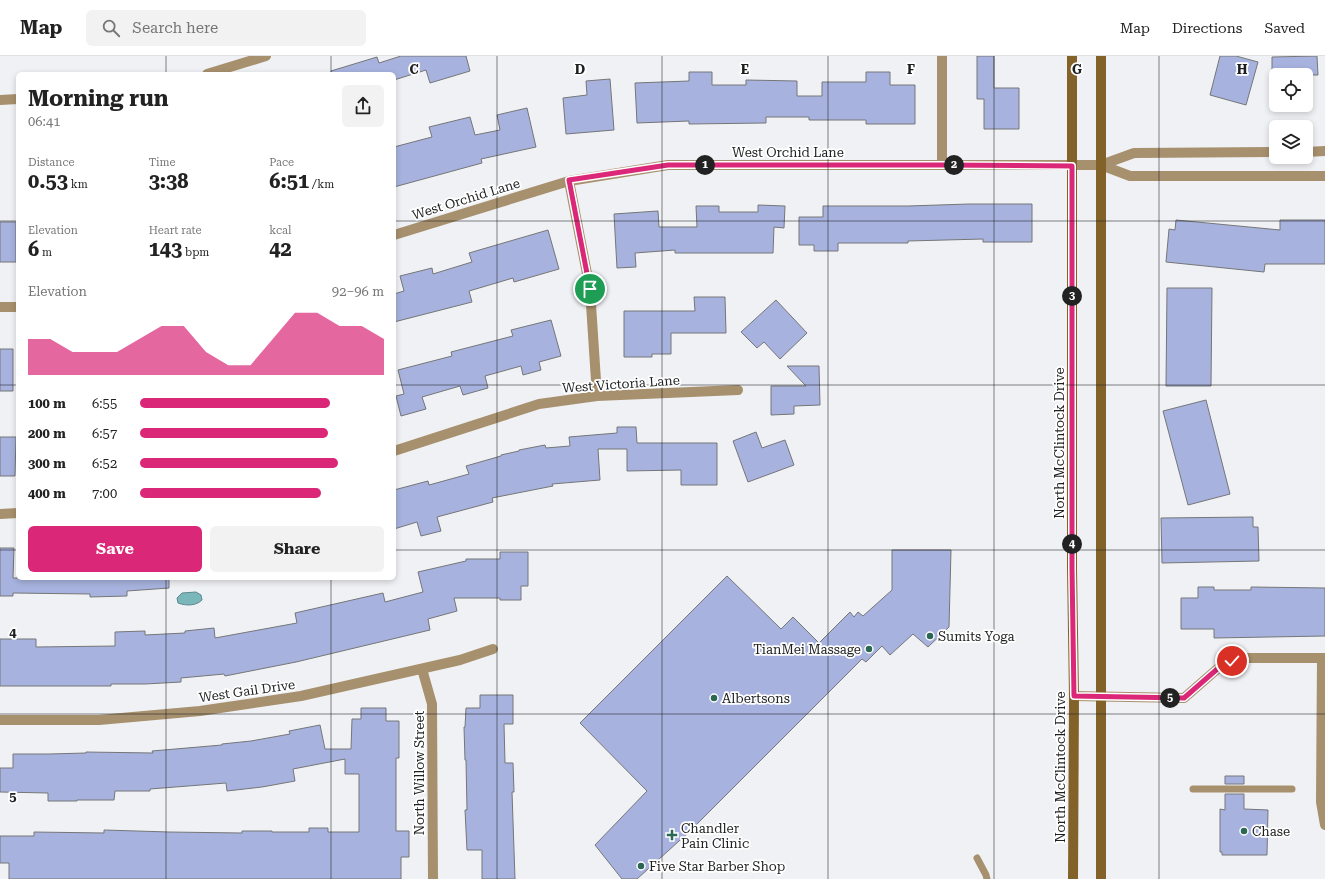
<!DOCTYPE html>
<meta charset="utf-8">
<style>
body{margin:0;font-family:"Roboto Serif",serif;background:#f2f2f2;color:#222;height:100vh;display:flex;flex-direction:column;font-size:15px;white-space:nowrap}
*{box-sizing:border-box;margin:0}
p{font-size:13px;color:#767676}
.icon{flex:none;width:22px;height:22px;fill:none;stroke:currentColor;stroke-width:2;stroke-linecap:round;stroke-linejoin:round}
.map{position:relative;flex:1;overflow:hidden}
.panel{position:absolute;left:16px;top:16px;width:380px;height:508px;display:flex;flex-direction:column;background:#fff;border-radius:6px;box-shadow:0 2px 6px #0003}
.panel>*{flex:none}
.buttons{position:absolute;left:1269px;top:12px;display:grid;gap:8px}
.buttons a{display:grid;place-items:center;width:44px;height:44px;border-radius:6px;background:#fff;box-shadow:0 2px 6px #0003;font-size:20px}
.pin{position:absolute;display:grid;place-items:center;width:34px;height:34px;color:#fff;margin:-17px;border:2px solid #fff;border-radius:50%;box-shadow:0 1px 4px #0007}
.km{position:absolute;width:20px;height:20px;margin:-10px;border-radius:50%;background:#222;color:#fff;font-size:11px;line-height:20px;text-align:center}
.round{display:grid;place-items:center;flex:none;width:42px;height:42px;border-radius:6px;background:#f2f2f2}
.head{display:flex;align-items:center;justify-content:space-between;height:68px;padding:0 12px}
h1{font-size:22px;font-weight:700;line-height:30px}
.stats{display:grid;grid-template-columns:repeat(3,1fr);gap:6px;height:68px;padding:4px 12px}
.stats div{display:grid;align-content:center}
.stats b{font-size:20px;font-weight:700}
.stats small{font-size:11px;font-weight:400}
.stats p{font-size:11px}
.chart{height:112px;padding:8px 12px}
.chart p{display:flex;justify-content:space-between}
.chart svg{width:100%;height:72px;margin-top:4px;fill:#db2777;opacity:.7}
.cta{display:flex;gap:8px;margin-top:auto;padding:8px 12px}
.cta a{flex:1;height:46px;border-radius:6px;background:#db2777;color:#fff;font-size:16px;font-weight:700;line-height:46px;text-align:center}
.cta a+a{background:#f2f2f2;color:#222}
ul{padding:0 12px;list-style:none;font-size:13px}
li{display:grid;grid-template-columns:64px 48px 1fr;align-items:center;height:30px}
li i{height:10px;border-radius:5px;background:#db2777}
header{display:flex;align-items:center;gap:24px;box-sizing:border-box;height:56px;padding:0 20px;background:#fff;border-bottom:1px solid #e0e0e0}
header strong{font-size:19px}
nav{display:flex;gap:22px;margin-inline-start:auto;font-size:14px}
.search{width:280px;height:36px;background:#f2f2f2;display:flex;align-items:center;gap:10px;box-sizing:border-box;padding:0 14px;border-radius:6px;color:#767676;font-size:15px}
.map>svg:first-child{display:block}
</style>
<header>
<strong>Map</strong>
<div class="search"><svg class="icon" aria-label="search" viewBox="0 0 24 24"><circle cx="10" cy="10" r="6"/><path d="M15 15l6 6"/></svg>Search here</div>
<nav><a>Map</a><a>Directions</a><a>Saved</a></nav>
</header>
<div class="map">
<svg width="1325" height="823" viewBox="0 0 1325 823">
<rect width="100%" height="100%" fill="#f0f1f4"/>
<!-- water -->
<path fill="#79b7bb" stroke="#5e898c" d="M 196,536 L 201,539 L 202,544 C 196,550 186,550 178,547 L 177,542 L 182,537 Z"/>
<!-- building -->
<path fill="#a7b3de" stroke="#757678" d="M 401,0 L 466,0 L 470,15 L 430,27 L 426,14 L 394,24 L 394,18 L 331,18 L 331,15 L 377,1 L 379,7 Z
M 977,0 L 994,0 L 994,32 L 1019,32 L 1019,73 L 984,73 L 984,43 L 977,43 Z
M 1220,0 L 1236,0 L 1258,6 L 1246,49 L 1210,39 Z
M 1317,0 L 1318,19 L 1272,19 L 1272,1 Z
M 689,16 L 712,16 L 712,29 L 746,29 L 746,24 L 797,25 L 797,40 L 822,40 L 822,26 L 866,26 L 866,16 L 890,16 L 890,29 L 915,29 L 915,68 L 866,68 L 866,64 L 809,64 L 809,61 L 766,61 L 766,67 L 689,68 L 689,65 L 637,67 L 635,27 L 689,25 Z
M 610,23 L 614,74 L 566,78 L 563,42 L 587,39 L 586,25 Z
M 527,52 L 536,91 L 481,103 L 482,107 L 394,131 L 394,91 L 432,81 L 429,71 L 470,61 L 475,79 L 500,74 L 497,59 Z
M 969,148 L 1032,148 L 1032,186 L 983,186 L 983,183 L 908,185 L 908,187 L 838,187 L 838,195 L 814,195 L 814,189 L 799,189 L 799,161 L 823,161 L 823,150 L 908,150 Z
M 758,149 L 785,150 L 784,172 L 774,171 L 773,197 L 675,197 L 675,194 L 635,197 L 636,211 L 617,212 L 614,158 L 658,155 L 659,171 L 697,171 L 696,150 L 719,150 L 719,156 L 758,156 Z
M 1176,164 L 1280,174 L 1280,164 L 1325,164 L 1325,208 L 1265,208 L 1264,216 L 1166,206 L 1169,173 L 1175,174 Z
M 0,166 L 16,166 L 16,206 L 0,206 Z
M 548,174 L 559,213 L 514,226 L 513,222 L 469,235 L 472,246 L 394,266 L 394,238 L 404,235 L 400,220 L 432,212 L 433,218 L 472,206 L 469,197 Z
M 1167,232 L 1212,232 L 1211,330 L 1166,330 Z
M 694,241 L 725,241 L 726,277 L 671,277 L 671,298 L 652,298 L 652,301 L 624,301 L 624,255 L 695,255 Z
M 776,244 L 807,277 L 780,303 L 764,286 L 757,292 L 741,276 Z
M 551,264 L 561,300 L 539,306 L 541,314 L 523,319 L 521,310 L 485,320 L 488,332 L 463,339 L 460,330 L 422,341 L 426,353 L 401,360 L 396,340 L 404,338 L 398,314 L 452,300 L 451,296 L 513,280 L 511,274 Z
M 0,293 L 13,293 L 13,335 L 0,335 Z
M 787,310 L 819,310 L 820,349 L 794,350 L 794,358 L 771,359 L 771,330 L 806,330 Z
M 1206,344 L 1230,438 L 1188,449 L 1163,355 Z
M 617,371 L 636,371 L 637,387 L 717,387 L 717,429 L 681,429 L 681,414 L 627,415 L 627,393 L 598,393 L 600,424 L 552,428 L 553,430 L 492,442 L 493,446 L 437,461 L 441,475 L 421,480 L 417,466 L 394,473 L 394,434 L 428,425 L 429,429 L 469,418 L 466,410 L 501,400 L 501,399 L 519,395 L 519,394 L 545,389 L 546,392 L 570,390 L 569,381 L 617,377 Z
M 756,376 L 762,392 L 785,384 L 794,409 L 748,426 L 733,385 Z
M 0,381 L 16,381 L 15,420 L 0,420 Z
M 1253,461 L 1253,471 L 1258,471 L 1259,505 L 1162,507 L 1161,462 Z
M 0,492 L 14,492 L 13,522 L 169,522 L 169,532 L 127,535 L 127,540 L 90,541 L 90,538 L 13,537 L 13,540 L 0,540 Z
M 892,494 L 951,494 L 949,571 L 928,591 L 913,578 L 890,599 L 882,590 L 866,606 L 862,603 L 689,776 L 637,823 L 622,823 L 595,789 L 647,735 L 580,667 L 727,520 L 781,573 L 793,561 L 819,587 L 850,556 L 854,561 L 858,556 L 863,560 L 892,534 Z
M 500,496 L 528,496 L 528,530 L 521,530 L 521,544 L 500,544 L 500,542 L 454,542 L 457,555 L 428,563 L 430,574 L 296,606 L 225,620 L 224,618 L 181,622 L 181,626 L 145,628 L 111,628 L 111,630 L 0,630 L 0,583 L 36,583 L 36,591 L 115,590 L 115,576 L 145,575 L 145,579 L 185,577 L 185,575 L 214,572 L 215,582 L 297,567 L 295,557 L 383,537 L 385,546 L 423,536 L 418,516 L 466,505 L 466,503 L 500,503 Z
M 1198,531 L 1214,531 L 1214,534 L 1251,534 L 1251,531 L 1325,532 L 1325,580 L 1214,582 L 1214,573 L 1181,573 L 1181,542 L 1198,542 Z
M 480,639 L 513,639 L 513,668 L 504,668 L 505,707 L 513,707 L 514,736 L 512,736 L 515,823 L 482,823 L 482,794 L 467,794 L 465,754 L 467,754 L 466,704 L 465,704 L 464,671 L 465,671 L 466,652 L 480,652 Z
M 361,652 L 386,652 L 386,665 L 399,665 L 399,702 L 396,702 L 396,775 L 409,775 L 409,801 L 401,801 L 401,823 L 9,823 L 9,807 L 0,807 L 0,780 L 34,780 L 34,776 L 104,777 L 104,774 L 169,776 L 242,777 L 242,775 L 272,775 L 272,776 L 309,776 L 309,772 L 328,772 L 328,776 L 359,776 L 359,718 L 345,718 L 345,703 L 293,713 L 295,725 L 262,731 L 227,735 L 226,727 L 150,733 L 150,735 L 115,735 L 114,744 L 77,744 L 77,745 L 48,745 L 48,737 L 0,736 L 0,712 L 13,712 L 13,698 L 49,698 L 86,697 L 86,696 L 153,697 L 152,695 L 222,689 L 222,688 L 251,685 L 290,678 L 289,675 L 320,669 L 325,693 L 351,693 L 352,663 L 361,663 Z
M 1225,720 L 1244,720 L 1244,728 L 1225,728 Z
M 1225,738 L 1244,738 L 1244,753 L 1268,754 L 1267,799 L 1222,799 L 1222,796 L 1220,796 L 1220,753 L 1225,754 Z"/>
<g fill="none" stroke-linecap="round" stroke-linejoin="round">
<!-- service -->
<path stroke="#a7906d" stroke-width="7" d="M 1193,733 L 1292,733
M 977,802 L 986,819 L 987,823"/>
<!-- minor -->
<path stroke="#a7906d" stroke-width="10" d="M 942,0 L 942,109
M 207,18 L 266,0
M 0,44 L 18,43
M 569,125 L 590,233 L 597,340
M 394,179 L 569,125 L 668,109 L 1088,109
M 0,251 L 18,251
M 394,395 L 539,348 L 597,340 L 738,334
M 0,458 L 18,457
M 1322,602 L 1321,746 L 1325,769
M 422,613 L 432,648 L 433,823
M 1074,640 L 1184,642 L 1223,608 L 1244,602 L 1325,602
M 0,664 L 99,664 L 200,655 L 301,640 L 460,604 L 493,593"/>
<!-- tertiary -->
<path stroke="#a7906d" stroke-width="10" d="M 1306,96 L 1325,95
M 1088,109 L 1101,109 L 1134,97 L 1276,96
M 1101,109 L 1130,120 L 1325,120"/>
<!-- secondary -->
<path stroke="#83622a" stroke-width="10" d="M 1072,0 L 1072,512 L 1074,640 L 1073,823
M 1101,0 L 1101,823"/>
</g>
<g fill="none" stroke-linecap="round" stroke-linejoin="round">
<defs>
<path id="route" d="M 590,233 L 569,124 L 668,109 L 942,109 L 1072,110 L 1072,512 L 1074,640 L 1184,642 L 1223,608 L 1232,605"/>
</defs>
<!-- route casing -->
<use href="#route" stroke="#fff" stroke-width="8"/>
<!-- route -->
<use href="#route" stroke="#db2777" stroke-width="5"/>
</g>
<!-- grid -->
<path fill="none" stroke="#1e1f20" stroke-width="1" stroke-opacity="0.55" d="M 166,0 L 166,18M 331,0 L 331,18M 497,0 L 497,823M 662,0 L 662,823M 828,0 L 828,823M 994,0 L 994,823M 1159,0 L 1159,823M 0,165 L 18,165M 394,165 L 1325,165M 0,329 L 18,329M 394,329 L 1325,329M 0,494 L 18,494M 394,494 L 1325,494M 166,522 L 166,823M 331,522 L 331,823M 0,658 L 1325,658"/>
<!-- markers -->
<g fill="#2a6854" stroke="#fff" stroke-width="1.5">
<circle cx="930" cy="580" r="4"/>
<circle cx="869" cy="593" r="4"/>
<circle cx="714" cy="642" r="4"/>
<circle cx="1244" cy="775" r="4"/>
<path d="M670 773h4v4h4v4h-4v4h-4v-4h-4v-4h4z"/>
<circle cx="641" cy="810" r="4"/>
</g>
<g text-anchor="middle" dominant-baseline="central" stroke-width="3.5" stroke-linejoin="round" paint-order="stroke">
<!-- street labels -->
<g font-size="13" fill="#1e1f20" stroke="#fff">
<text x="788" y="96">West Orchid Lane</text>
<text transform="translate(466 143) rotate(-17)">West Orchid Lane</text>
<text transform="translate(621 328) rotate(-4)">West Victoria Lane</text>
<text transform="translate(1059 387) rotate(-90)">North McClintock Drive</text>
<text transform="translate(247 635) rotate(-8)">West Gail Drive</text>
<text transform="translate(1060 711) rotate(-90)">North McClintock Drive</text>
<text transform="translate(419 717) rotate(-90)">North Willow Street</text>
</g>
<!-- poi labels -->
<g font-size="13" fill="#1e1f20" stroke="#fff" text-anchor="start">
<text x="938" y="580">Sumits Yoga</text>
<text x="861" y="593" text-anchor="end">TianMei Massage</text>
<text x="722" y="642">Albertsons</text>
<text x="681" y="772">Chandler<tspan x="681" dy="15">Pain Clinic</tspan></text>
<text x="1252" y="775">Chase</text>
<text x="649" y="810">Five Star Barber Shop</text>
</g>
</g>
<g font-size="13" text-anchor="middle" font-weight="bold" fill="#1e1f20" stroke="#fff" stroke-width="3.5" stroke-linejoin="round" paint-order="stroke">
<text x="414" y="18">C</text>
<text x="580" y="18">D</text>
<text x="745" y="18">E</text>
<text x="911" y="18">F</text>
<text x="1077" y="18">G</text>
<text x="1242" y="18">H</text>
<text x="13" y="581">4</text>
<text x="13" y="745">5</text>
</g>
</svg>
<div class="buttons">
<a><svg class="icon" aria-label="locate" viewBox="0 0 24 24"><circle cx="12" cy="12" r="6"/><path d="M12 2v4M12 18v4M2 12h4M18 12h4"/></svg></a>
<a><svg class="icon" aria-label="layers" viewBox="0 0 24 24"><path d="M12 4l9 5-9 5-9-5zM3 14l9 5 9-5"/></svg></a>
</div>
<div class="pin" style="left:590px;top:233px;background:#1e9e55"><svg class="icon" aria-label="arrive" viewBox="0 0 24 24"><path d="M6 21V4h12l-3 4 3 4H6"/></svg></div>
<div class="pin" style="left:1232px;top:605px;background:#d93025"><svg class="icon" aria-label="check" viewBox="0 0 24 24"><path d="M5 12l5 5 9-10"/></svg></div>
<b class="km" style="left:705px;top:109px">1</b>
<b class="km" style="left:954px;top:109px">2</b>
<b class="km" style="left:1072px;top:240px">3</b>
<b class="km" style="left:1072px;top:488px">4</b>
<b class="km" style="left:1170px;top:642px">5</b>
<section class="panel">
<div class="head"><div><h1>Morning run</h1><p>06:41</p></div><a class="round"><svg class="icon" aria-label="share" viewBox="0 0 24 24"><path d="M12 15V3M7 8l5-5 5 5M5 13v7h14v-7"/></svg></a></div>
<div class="stats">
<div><p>Distance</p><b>0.53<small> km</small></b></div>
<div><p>Time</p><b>3:38</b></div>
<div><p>Pace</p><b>6:51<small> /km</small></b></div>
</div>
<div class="stats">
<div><p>Elevation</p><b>6<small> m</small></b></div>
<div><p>Heart rate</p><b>143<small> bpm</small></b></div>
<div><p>kcal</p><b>42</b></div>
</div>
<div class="chart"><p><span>Elevation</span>92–96 m</p>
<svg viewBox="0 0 160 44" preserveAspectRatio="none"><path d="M0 44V22L10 22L20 30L30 30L40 30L50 22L60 14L70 14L80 30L90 38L100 38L110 22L120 6L130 6L140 14L150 14L160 22V44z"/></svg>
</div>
<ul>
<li><b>100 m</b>6:55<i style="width:78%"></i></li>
<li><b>200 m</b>6:57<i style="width:77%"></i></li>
<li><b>300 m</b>6:52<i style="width:81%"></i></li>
<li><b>400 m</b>7:00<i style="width:74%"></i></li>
</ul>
<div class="cta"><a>Save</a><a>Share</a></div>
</section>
</div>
